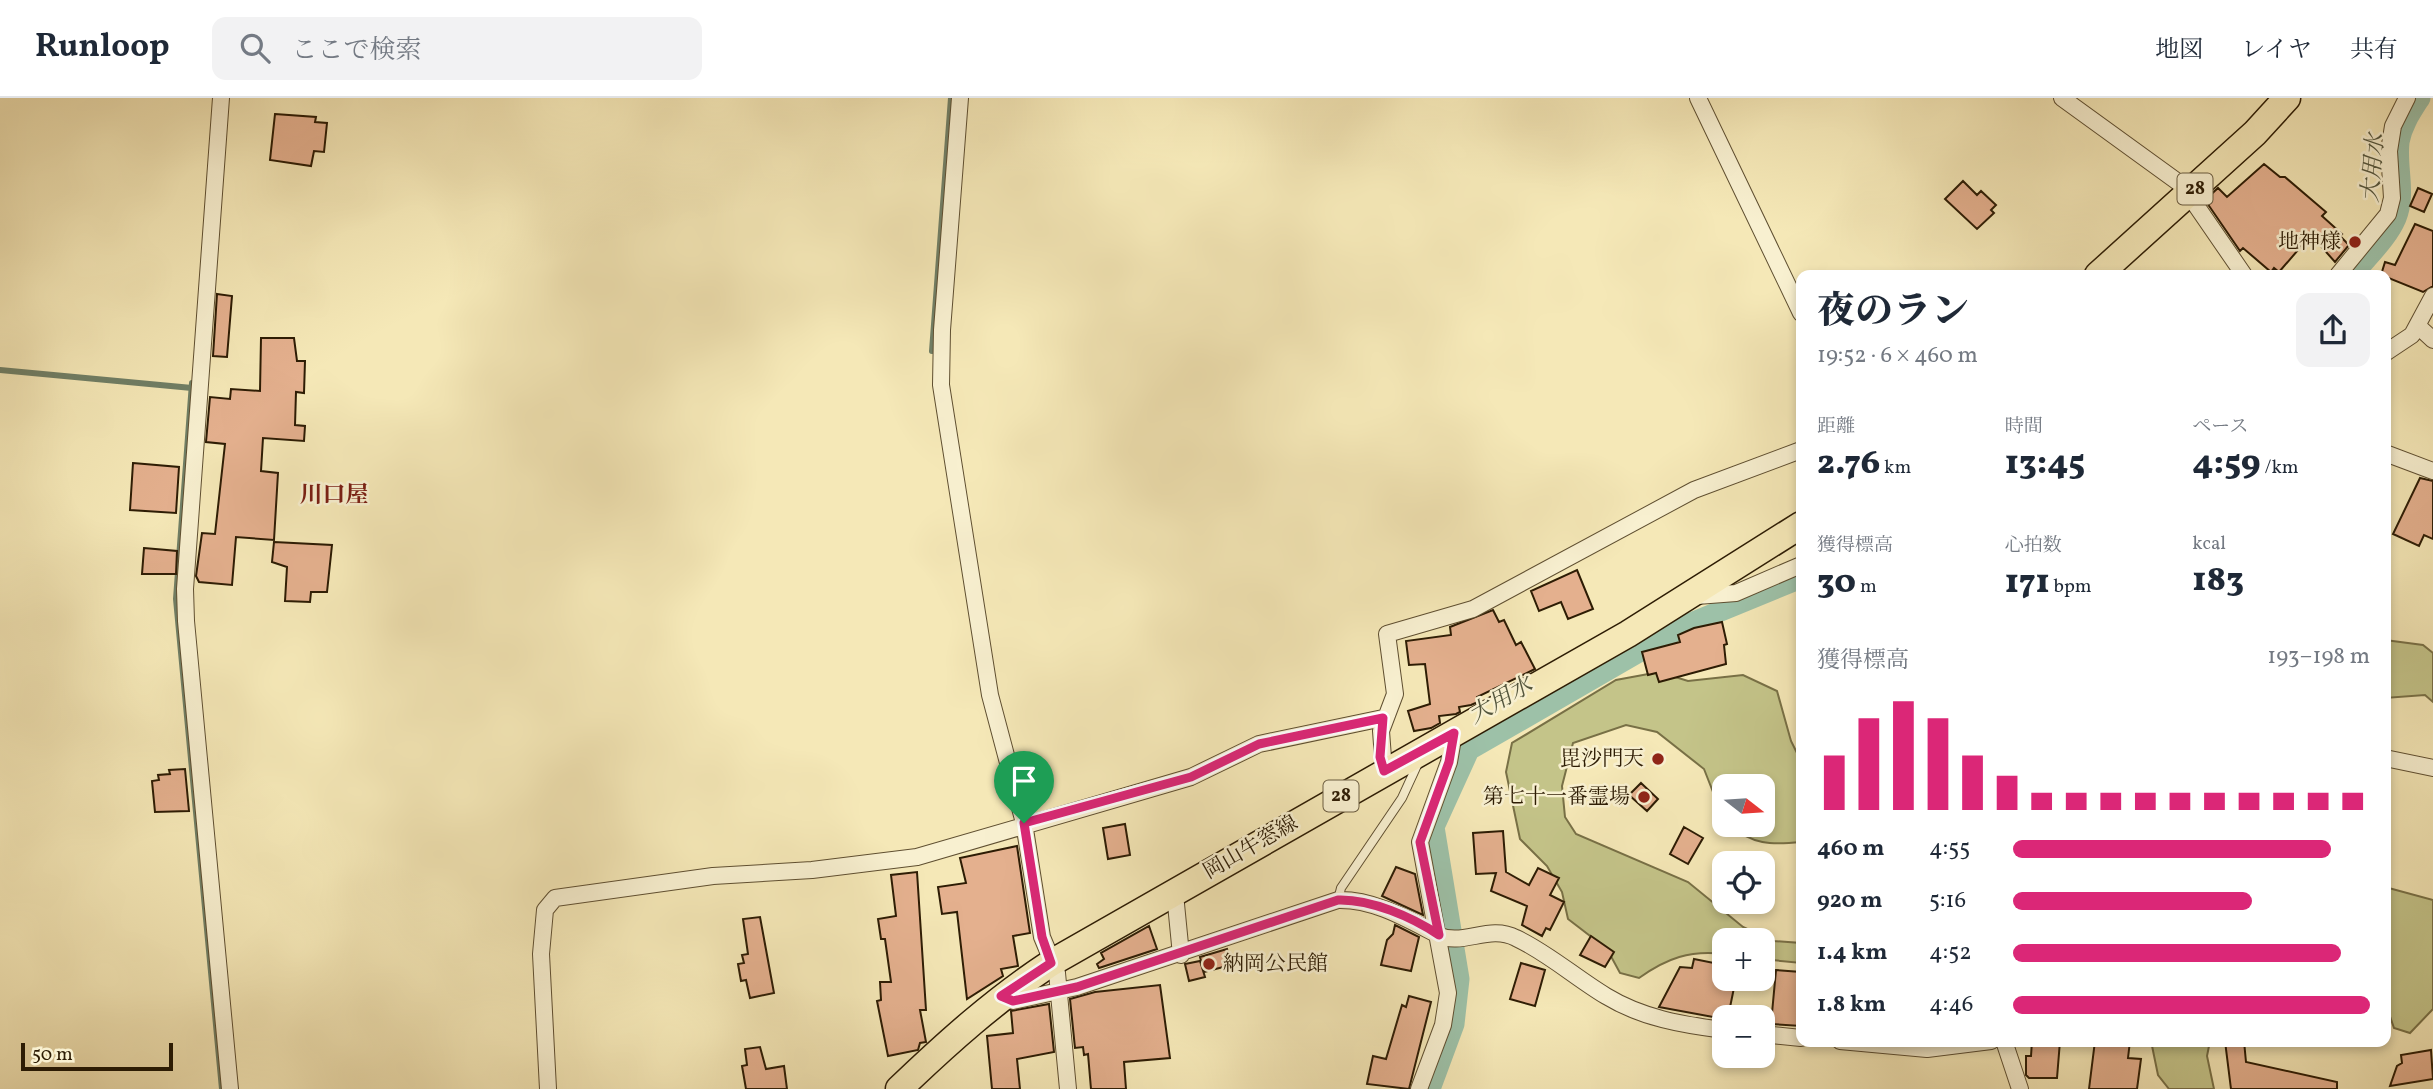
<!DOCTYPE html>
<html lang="ja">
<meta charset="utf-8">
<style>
body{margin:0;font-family:Vollkorn,"Noto Serif JP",serif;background:#f2f2f3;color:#1f2937;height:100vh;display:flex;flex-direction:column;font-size:26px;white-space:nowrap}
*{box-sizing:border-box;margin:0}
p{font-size:23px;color:#747a83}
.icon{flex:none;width:38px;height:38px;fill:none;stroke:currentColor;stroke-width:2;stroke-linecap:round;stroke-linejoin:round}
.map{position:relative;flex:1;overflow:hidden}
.sheet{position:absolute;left:1796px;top:172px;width:595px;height:777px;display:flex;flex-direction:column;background:#fff;border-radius:14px;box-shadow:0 4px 10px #0003}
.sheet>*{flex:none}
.needle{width:46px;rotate:107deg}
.tools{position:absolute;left:1712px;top:676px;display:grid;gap:14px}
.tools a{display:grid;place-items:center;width:63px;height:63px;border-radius:14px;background:#fff;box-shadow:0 4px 10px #0003;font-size:35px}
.scale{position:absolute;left:21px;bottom:18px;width:152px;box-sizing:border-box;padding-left:7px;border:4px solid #2d1c04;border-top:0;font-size:19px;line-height:24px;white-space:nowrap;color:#2d1c04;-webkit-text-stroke:5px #f8f0d0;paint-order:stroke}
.pin{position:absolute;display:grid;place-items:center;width:60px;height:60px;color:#fff;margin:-72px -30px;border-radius:50% 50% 50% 0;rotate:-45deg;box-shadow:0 0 7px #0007}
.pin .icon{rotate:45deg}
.round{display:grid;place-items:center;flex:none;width:74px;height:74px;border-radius:14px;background:#f2f2f3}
.summary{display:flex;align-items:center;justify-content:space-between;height:119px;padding:0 21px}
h1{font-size:38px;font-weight:800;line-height:52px}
.metrics{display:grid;grid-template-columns:repeat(3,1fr);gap:10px;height:119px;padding:7px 21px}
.metrics div{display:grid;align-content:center}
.metrics b{font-size:35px;font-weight:800}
.metrics small{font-size:19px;font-weight:400}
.metrics p{font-size:19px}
.chart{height:196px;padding:14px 21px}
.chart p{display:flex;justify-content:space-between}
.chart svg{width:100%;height:126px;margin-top:7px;stroke:#db2777;stroke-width:6}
ul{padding:0 21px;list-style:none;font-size:23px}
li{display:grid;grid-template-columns:112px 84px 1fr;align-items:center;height:52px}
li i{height:18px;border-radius:9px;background:#db2777}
header{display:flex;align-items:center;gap:42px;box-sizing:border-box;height:98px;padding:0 35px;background:#fff;border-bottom:2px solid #e0e1e3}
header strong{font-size:33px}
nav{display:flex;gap:38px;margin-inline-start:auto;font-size:24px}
.search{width:490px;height:63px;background:#f2f2f3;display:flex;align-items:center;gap:18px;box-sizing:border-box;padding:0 24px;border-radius:14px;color:#747a83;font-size:26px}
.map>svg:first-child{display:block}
</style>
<header>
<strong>Runloop</strong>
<div class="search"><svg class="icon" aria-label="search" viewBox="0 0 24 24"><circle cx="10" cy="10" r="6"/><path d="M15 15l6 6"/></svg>ここで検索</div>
<nav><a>地図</a><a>レイヤ</a><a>共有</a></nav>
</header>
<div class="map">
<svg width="2433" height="991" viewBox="0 0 2433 991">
<rect width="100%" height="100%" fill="#f5e8b7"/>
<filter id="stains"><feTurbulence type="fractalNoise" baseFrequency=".00286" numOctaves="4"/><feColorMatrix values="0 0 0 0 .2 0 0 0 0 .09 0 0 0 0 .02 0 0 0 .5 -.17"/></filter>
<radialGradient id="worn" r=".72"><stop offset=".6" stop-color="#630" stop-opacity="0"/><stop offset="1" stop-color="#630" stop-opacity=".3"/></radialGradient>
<!-- green -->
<path fill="#c4c489" stroke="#787046" stroke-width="2" d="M 2385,542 L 2423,547 L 2433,555 L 2433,604 L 2425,597 L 2385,600 Z
M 1659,574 L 1688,583 L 1743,577 L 1777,593 L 1791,643 L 1801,663 L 1801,744 C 1771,747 1752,747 1729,726 L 1762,726 L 1762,688 L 1724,688 L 1724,722 L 1704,671 L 1657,634 L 1626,627 L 1573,645 L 1562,688 L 1565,719 L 1576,736 L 1688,784 L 1743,829 L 1773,843 L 1801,845 L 1801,865 L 1762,861 L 1762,842 L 1724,842 L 1724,856 C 1690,852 1667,860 1639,880 L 1620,875 L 1607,851 L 1568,821 L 1562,794 L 1547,768 L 1520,741 L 1506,674 L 1512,645 L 1616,582 Z
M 2385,789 L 2433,802 L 2433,911 L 2410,935 L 2394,930 L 2385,904 Z
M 2151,943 L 2210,943 L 2207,958 L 2214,991 L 2169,991 L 2158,977 Z"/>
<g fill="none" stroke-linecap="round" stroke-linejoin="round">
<!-- stream -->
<path stroke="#707f66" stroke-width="6" d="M 932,253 L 951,0
M 0,272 L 192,290
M 192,285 L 176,501 L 222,991"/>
<!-- canal -->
<path stroke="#9dc1a8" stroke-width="21" d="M 2353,177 C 2367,159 2387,141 2396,120 C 2406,95 2396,70 2399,44 C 2402,27 2411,14 2420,0
M 1430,991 L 1454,926 L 1459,881 L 1434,729 L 1469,652 L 1684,528 L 1801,480"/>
</g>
<!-- building -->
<path fill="#e4b08e" stroke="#2d1c04" stroke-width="2" d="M 275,16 L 316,19 L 315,24 L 327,25 L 324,54 L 314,53 L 311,68 L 270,62 Z
M 2264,66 L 2280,79 L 2285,79 L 2326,114 L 2322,118 L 2342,136 L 2340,138 L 2349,147 L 2335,164 L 2311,137 L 2279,174 L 2274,170 L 2271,174 L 2243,150 L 2240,153 L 2205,102 L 2218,90 L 2227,99 Z
M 1963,83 L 1977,97 L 1981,93 L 1996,107 L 1991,112 L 1994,115 L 1977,131 L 1945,101 Z
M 2418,90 L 2432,96 L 2424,114 L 2410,108 Z
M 2415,126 L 2433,133 L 2433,188 L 2423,194 L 2381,177 L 2385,164 L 2395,167 Z
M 217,196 L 232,198 L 227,259 L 213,258 Z
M 261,240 L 294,240 L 297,263 L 305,263 L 304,295 L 296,294 L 295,327 L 305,328 L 304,343 L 263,340 L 261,373 L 278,375 L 274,442 L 236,439 L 232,487 L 199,484 L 196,478 L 202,435 L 215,436 L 225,346 L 206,344 L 210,299 L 230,301 L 231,291 L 260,293 Z
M 133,365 L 179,369 L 176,415 L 130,412 Z
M 2420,380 L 2433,383 L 2433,441 L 2424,437 L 2419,448 L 2393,436 Z
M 274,444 L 332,447 L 327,494 L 311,494 L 310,504 L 285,503 L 287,469 L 272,464 Z
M 144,450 L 177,453 L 176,476 L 142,476 Z
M 1577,472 L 1593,511 L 1568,521 L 1561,504 L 1539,513 L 1531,493 Z
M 1493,512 L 1499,524 L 1504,522 L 1516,547 L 1521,544 L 1535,571 L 1477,599 L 1478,604 L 1471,607 L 1459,609 L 1460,614 L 1456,616 L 1439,618 L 1440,625 L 1431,630 L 1414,633 L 1408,613 L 1430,606 L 1425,566 L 1409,567 L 1406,543 L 1451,537 L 1450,529 Z
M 1722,524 L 1727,546 L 1724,547 L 1726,566 L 1659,584 L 1656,575 L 1648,577 L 1642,554 L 1680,544 L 1678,537 L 1694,530 Z
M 185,671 L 189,713 L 155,714 L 152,683 L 159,682 L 158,677 L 170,676 L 169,672 Z
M 1641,685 L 1658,701 L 1647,713 L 1629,697 Z
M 1125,726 L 1130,757 L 1108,761 L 1103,730 Z
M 1684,729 L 1703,740 L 1688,766 L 1670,756 Z
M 1503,733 L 1506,774 L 1529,787 L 1538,770 L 1559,780 L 1550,797 L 1564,804 L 1550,832 L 1546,830 L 1542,838 L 1522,827 L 1527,808 L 1491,793 L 1496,775 L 1476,776 L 1473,735 Z
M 1017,748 L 1030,835 L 1013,838 L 1018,868 L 1001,871 L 1003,878 L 967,901 L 957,814 L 942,816 L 938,789 L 966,785 L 960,760 Z
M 1396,769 L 1415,776 L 1423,817 L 1382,798 Z
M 917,774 L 926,912 L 920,912 L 926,944 L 920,945 L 918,952 L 888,958 L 877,903 L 881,902 L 880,884 L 891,884 L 885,841 L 881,841 L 878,821 L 896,818 L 891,777 Z
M 760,819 L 774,895 L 750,900 L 746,882 L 741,883 L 738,866 L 744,865 L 742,857 L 748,856 L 743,821 Z
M 1395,827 L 1419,839 L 1411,873 L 1381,867 L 1387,842 L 1393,836 Z
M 1149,828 L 1157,851 L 1099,870 L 1097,866 L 1104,861 L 1101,855 Z
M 1591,838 L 1614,854 L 1605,869 L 1580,857 Z
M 1227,851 L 1231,867 L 1204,874 L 1200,859 Z
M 1694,861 L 1724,867 L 1724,880 L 1736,880 L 1728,919 L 1724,921 L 1659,909 L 1680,869 L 1692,870 Z
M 1200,863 L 1205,879 L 1189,883 L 1185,866 Z
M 1521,865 L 1545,872 L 1535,908 L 1510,901 Z
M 1776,872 L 1801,874 L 1801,928 L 1771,926 Z
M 1160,887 L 1170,960 L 1124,964 L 1126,991 L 1091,991 L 1088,956 L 1084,957 L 1083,949 L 1075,950 L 1070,901 L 1095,894 Z
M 1409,898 L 1431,904 L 1409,991 L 1367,986 L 1373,958 L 1386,961 L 1402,907 L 1406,909 Z
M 1049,906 L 1054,954 L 1017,961 L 1020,991 L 992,991 L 987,938 L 1013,935 L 1011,913 Z
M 2032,943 L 2060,943 L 2057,980 L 2029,980 L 2026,977 L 2026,958 L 2031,958 Z
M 2095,943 L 2130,943 L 2128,960 L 2141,961 L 2137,991 L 2089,991 Z
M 2225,943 L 2244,943 L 2246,964 L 2337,984 L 2337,991 L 2231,991 Z
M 760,949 L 766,971 L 784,968 L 787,991 L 746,991 L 742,968 L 747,967 L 745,951 Z
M 2431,952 L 2433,981 L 2390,988 L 2397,968 L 2402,965 L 2401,957 Z"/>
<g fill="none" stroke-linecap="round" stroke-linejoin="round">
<defs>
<path id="service" d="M 1338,802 L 1341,790 L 1402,700 L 1419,663"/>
<path id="minor" d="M 221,0 L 185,491 L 186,523 L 230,991
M 960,0 L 942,232 L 941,287 L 990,597 L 1024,725 L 1042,839 L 1057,875 L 1068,991
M 1698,0 L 1801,215
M 2062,0 L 2182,87 L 2244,177
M 2338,177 L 2388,116 L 2392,100 L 2389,53 L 2393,28 L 2407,0
M 2419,229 L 2433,242
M 2385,255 L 2412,237 L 2433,198
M 2385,355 L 2433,373
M 1697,498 L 1736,495 L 1801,467
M 2385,660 L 2433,670
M 1384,673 L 1381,633 L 1395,596 L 1387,536 L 1473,511 L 1694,392 L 1801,352
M 1170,797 L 1176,806 L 1181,857
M 1002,899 L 1013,903 L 1077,889 L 1338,802 C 1374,801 1407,821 1438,837 C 1462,849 1489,826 1516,840 C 1548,855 1576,880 1606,898 C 1642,920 1683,927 1724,932
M 1762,936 L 1801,940
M 1840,943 L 1927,951 L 1991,943
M 2004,943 L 2020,991
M 548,991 L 541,856 L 545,812 L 555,800 L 713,778 L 812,772 L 917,759 L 1191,679 L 1259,646 L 1383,620
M 1419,991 L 1443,927 L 1448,895 L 1420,744 L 1449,664 L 1454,635"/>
<path id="primary" d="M 2098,177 L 2255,35 L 2287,0
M 899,991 C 948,944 995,902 1051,865 L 1628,536 L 1801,427"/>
</defs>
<!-- service casing -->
<use href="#service" stroke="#5f4f31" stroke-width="10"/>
<!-- minor casing -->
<use href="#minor" stroke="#5f4f31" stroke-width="18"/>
<!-- primary casing -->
<use href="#primary" stroke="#2d1c04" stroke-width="29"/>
<!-- service -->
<use href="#service" stroke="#f8f0d0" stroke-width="8"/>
<!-- minor -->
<use href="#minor" stroke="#f8f0d0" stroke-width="16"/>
<!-- primary -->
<use href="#primary" stroke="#f5e8b7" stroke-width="26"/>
</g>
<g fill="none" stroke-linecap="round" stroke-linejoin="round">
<defs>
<path id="route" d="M 1383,620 L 1380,659 L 1384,673 L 1454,635 L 1449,664 L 1420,744 L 1439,837 C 1412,819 1371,801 1338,802 L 1077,889 L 1013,903 L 1001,898 L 1051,865 L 1042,839 L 1024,725 L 1191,679 L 1259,646 Z"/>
</defs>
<!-- route casing -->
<use href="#route" stroke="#fff" stroke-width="14"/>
<!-- route -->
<use href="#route" stroke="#db2777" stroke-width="9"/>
</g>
<!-- markers -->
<g fill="#8f2418" stroke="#f8f0d0" stroke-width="2.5">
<circle cx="2355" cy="144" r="7"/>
<circle cx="1658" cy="661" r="7"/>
<circle cx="1644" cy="699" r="7"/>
<circle cx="1209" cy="866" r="7"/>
</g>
<g text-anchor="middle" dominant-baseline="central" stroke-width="5" stroke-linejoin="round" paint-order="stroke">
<!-- shield labels -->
<g fill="#f8f0d0" stroke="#6a5c41" stroke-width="2">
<rect x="2177.5" y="75.5" width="35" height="31" rx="5"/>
<rect x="1323.5" y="682.5" width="35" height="31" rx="5"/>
</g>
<g font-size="19" font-weight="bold" fill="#2d1c04">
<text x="2195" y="91">28</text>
<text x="1341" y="698">28</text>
</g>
<!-- poi labels -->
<g font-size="21" fill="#2d1c04" stroke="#f8f0d0" text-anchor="end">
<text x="2341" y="144">地神様</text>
<text x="1644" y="661">毘沙門天</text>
<text x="1630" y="699">第七十一番霊場</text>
<text x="1223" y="866" text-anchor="start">納岡公民館</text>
</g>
<!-- street labels -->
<g font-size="21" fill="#2d1c04" stroke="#f8f0d0">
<text transform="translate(1251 750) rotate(-30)">岡山牛窓線</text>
</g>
<!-- water labels -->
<g font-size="23" font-style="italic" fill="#54563d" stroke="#f8f0d0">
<text transform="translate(2374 70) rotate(-85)">大用水</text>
<text transform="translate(1501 603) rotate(-30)">大用水</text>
</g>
<!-- neighbourhood labels -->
<g font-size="23" font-weight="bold" fill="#7a1f14" stroke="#f8f0d0">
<text x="334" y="398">川口屋</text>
</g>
</g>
<rect width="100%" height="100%" filter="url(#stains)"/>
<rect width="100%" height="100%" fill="url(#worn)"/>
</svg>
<div class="tools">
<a><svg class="needle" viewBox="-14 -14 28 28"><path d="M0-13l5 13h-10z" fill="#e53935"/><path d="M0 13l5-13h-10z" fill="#747a83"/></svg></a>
<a><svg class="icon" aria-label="locate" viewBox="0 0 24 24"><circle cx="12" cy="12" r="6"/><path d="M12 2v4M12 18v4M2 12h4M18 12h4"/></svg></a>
<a>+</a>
<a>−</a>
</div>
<div class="scale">50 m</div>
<div class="pin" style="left:1024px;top:725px;background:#1e9e55"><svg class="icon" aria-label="arrive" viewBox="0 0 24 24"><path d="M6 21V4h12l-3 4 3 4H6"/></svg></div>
<section class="sheet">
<div class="summary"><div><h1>夜のラン</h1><p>19:52 · 6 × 460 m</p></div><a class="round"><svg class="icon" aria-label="share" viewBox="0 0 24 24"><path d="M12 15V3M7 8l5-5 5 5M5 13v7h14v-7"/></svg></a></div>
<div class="metrics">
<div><p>距離</p><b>2.76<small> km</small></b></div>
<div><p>時間</p><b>13:45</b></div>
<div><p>ペース</p><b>4:59<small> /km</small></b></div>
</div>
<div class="metrics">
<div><p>獲得標高</p><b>30<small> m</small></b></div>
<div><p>心拍数</p><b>171<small> bpm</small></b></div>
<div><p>kcal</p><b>183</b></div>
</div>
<div class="chart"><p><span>獲得標高</span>193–198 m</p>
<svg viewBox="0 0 160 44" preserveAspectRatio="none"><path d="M5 44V25M15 44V12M25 44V6M35 44V12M45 44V25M55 44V32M65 44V38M75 44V38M85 44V38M95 44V38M105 44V38M115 44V38M125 44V38M135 44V38M145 44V38M155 44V38"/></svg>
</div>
<ul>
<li><b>460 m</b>4:55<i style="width:89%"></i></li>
<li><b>920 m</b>5:16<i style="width:67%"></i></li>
<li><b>1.4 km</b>4:52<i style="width:92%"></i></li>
<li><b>1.8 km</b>4:46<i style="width:100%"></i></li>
</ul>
</section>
</div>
